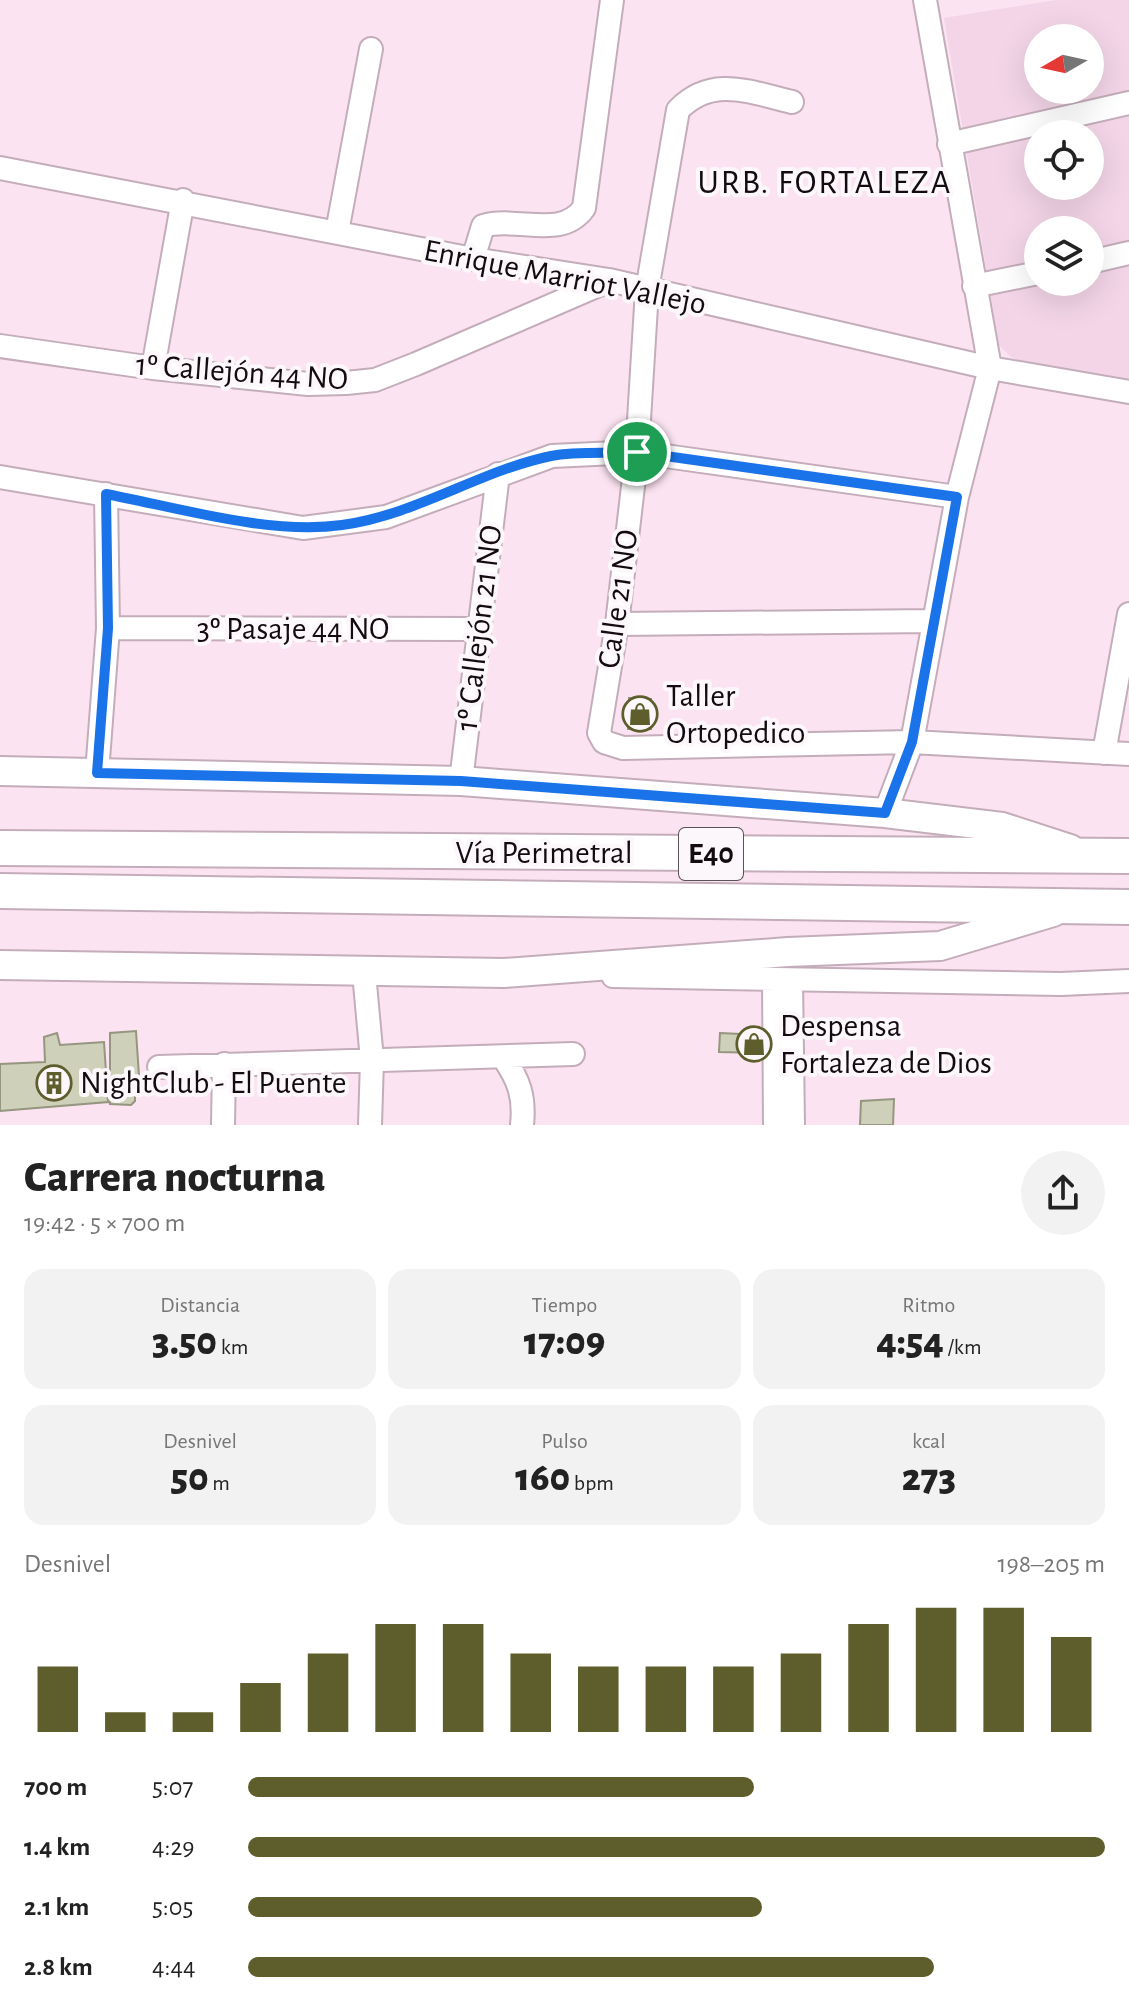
<!DOCTYPE html>
<html lang="es">
<meta charset="utf-8">
<style>
body{margin:0;font-family:"Alegreya Sans",sans-serif;background:#f2f2f2;color:#222;height:100vh;display:flex;flex-direction:column;font-size:30px;white-space:nowrap}
*{box-sizing:border-box;margin:0}
p{font-size:26px;color:#767676}
.icon{flex:none;width:44px;height:44px;fill:none;stroke:currentColor;stroke-width:2;stroke-linecap:round;stroke-linejoin:round}
.map{position:relative;height:1125px;overflow:hidden}
.sheet{display:flex;flex-direction:column;background:#fff;flex:1}
.sheet>*{flex:none}
.needle{width:52px;rotate:261deg}
.fabs{position:absolute;left:1024px;top:24px;display:grid;gap:16px}
.fabs a{display:grid;place-items:center;width:80px;height:80px;border-radius:50%;background:#fff;box-shadow:0 8px 32px #0002;font-size:40px}
.pin{position:absolute;display:grid;place-items:center;width:68px;height:68px;color:#fff;margin:-34px;border:4px solid #fff;border-radius:50%;box-shadow:0 2px 8px #0007}
.round{display:grid;place-items:center;flex:none;width:84px;height:84px;border-radius:42px;background:#f2f2f2}
.summary{display:flex;align-items:center;justify-content:space-between;height:136px;padding:0 24px}
h1{font-size:44px;font-weight:800;line-height:60px}
.metrics{display:grid;grid-template-columns:repeat(3,1fr);gap:12px;height:136px;padding:8px 24px}
.metrics div{display:grid;align-content:center;border-radius:20px;background:#f2f2f2;text-align:center}
.metrics b{font-size:40px;font-weight:800}
.metrics small{font-size:22px;font-weight:400}
.metrics p{font-size:22px}
.chart{height:224px;padding:16px 24px}
.chart p{display:flex;justify-content:space-between}
.chart svg{width:100%;height:144px;margin-top:8px;stroke:#5d5e2b;stroke-width:6}
ul{padding:0 24px;list-style:none;font-size:26px}
li{display:grid;grid-template-columns:128px 96px 1fr;align-items:center;height:60px}
li i{height:20px;border-radius:10px;background:#5d5e2b}
.map>svg:first-child{display:block}
</style>
<div class="map">
<svg width="1129" height="1125" viewBox="0 0 1129 1125">
<rect width="100%" height="100%" fill="#fce3f1"/>
<!-- built -->
<path fill="#f3d5e7" fill-rule="evenodd" d="M 1056,0 L 1129,0 L 1129,379 L 1024,363 L 1011,357 L 999,345 L 944,18 ZM 1038,38 L 1090,38 L 1090,90 L 1038,90 ZM 1038,134 L 1090,134 L 1090,186 L 1038,186 ZM 1038,230 L 1090,230 L 1090,282 L 1038,282 Z"/>
<!-- building -->
<path fill="#cfd0b9" stroke="#95967f" stroke-width="2" d="M 629,698 L 651,699 L 651,729 L 628,729 Z
M 136,1031 L 139,1076 L 135,1078 L 135,1101 L 131,1105 L 110,1104 L 110,1033 Z
M 57,1033 L 60,1045 L 104,1042 L 108,1102 L 0,1111 L 0,1064 L 45,1062 L 44,1037 Z
M 720,1033 L 761,1035 L 760,1053 L 719,1052 Z
M 894,1099 L 893,1125 L 860,1125 L 861,1101 Z"/>
<g fill="none" stroke-linecap="round" stroke-linejoin="round">
<defs>
<path id="minor" d="M 792,102 C 749,92 712,75 678,110 L 647,290 L 637,452 L 617,624 L 599,733 L 604,742 L 623,748 L 912,742 L 1129,754
M 949,144 L 1129,103
M 0,168 L 473,259 L 609,280 L 990,368 L 1129,392
M 337,232 L 371,49
M 473,259 L 483,226 C 519,216 561,240 584,208 L 612,0
M 1090,262 L 1129,253
M 974,286 L 1038,273
M 0,346 L 153,368 L 308,384 L 346,383 L 375,380 L 416,364 L 608,281
M 153,368 L 183,200
M 0,477 L 303,528 L 386,517 L 552,456 L 637,452 L 957,497
M 617,624 L 934,621
M 108,628 L 478,629
M 1104,753 L 1129,614
M 97,773 L 108,628 L 106,494
M 461,781 L 498,474
M 885,813 L 912,742 L 957,497 L 990,368 L 925,0
M 364,973 L 372,1060 L 370,1125
M 613,976 L 1061,984 L 1129,981
M 774,980 L 775,1125
M 791,981 L 793,1125
M 503,1057 C 519,1080 525,1097 522,1125
M 159,1067 L 573,1054
M 223,1125 L 224,1064"/>
<path id="major" d="M 0,771 L 461,781 L 885,813 L 1002,827 L 1070,849
M 0,965 L 504,973 L 788,952 L 940,946 L 1053,912"/>
<path id="highway" d="M 0,848 L 1129,856
M 0,891 L 1129,907"/>
</defs>
<!-- minor casing -->
<use href="#minor" stroke="#c4adba" stroke-width="26"/>
<!-- major casing -->
<use href="#major" stroke="#c4adba" stroke-width="32"/>
<!-- highway casing -->
<use href="#highway" stroke="#c4adba" stroke-width="38"/>
<!-- minor -->
<use href="#minor" stroke="#fff" stroke-width="22"/>
<!-- major -->
<use href="#major" stroke="#fff" stroke-width="28"/>
<!-- highway -->
<use href="#highway" stroke="#fff" stroke-width="34"/>
</g>
<g fill="none" stroke-linecap="round" stroke-linejoin="round">
<defs>
<path id="route" d="M 637,452 L 957,497 L 912,742 L 885,813 L 461,781 L 97,773 L 108,628 L 106,494 C 179,508 269,535 342,525 C 416,515 479,471 551,456 C 578,451 609,454 637,452 Z"/>
</defs>
<!-- route casing -->
<use href="#route" stroke="#fff" stroke-width="16"/>
<!-- route -->
<use href="#route" stroke="#1a73e8" stroke-width="10"/>
</g>
<!-- icons -->
<defs>
<symbol id="shop-ring" viewBox="-11 -11 22 22"><circle r="9.5" fill="#fcf7fa" stroke="#5d5e2b" stroke-width="1.5"/><path d="M-5-2.5h2.3a2.7 3.5 0 0 1 5.4 0H5L5.5 6h-11ZM-1.5-2.5h3a1.5 2.3 0 0 0-3 0Z" fill="#5d5e2b"/></symbol>
<symbol id="building-ring" viewBox="-11 -11 22 22"><circle r="9.5" fill="#fcf7fa" stroke="#5d5e2b" stroke-width="1.5"/><path d="M-4-6H4V6H1V3H-1V6H-4ZM-2.5-4.3h1.7v1.8h-1.7ZM.8-4.3h1.7v1.8H.8ZM-2.5-1h1.7V.8h-1.7ZM.8-1h1.7V.8H.8Z" fill="#5d5e2b"/></symbol>
</defs>
<g fill-rule="evenodd">
<use href="#shop-ring" x="620" y="694" width="40" height="40"/>
<use href="#shop-ring" x="734" y="1024" width="40" height="40"/>
<use href="#building-ring" x="34" y="1063" width="40" height="40"/>
</g>
<g text-anchor="middle" dominant-baseline="central" stroke-width="8" stroke-linejoin="round" paint-order="stroke">
<!-- shield labels -->
<rect fill="#fcf7fa" stroke="#595256" stroke-width="2" x="679" y="828" width="64" height="52" rx="6"/>
<g font-size="30" font-weight="bold" fill="#130b10">
<text x="711" y="854">E40</text>
</g>
<!-- street labels -->
<g font-size="32" fill="#130b10" stroke="#fcf7fa">
<text transform="translate(565 277) rotate(11)">Enrique Marriot Vallejo</text>
<text transform="translate(242 372) rotate(4)">1º Callejón 44 NO</text>
<text transform="translate(618 599) rotate(-82)">Calle 21 NO</text>
<text transform="translate(479 628) rotate(-83)">1º Callejón 21 NO</text>
<text x="293" y="629">3º Pasaje 44 NO</text>
<text x="544" y="853">Vía Perimetral</text>
</g>
<!-- poi labels -->
<g font-size="32" fill="#130b10" stroke="#fcf7fa" text-anchor="start">
<text x="666" y="696">Taller<tspan x="666" dy="37">Ortopedico</tspan></text>
<text x="780" y="1026">Despensa<tspan x="780" dy="37">Fortaleza de Dios</tspan></text>
<text x="80" y="1083">NightClub - El Puente</text>
</g>
<!-- neighbourhood labels -->
<g font-size="34" letter-spacing="2" fill="#130b10" stroke="#fcf7fa">
<text x="825" y="183">URB. FORTALEZA</text>
</g>
</g>
</svg>
<div class="fabs">
<a><svg class="needle" viewBox="-14 -14 28 28"><path d="M0-13l5 13h-10z" fill="#e53935"/><path d="M0 13l5-13h-10z" fill="#767676"/></svg></a>
<a><svg class="icon" aria-label="locate" viewBox="0 0 24 24"><circle cx="12" cy="12" r="6"/><path d="M12 2v4M12 18v4M2 12h4M18 12h4"/></svg></a>
<a><svg class="icon" aria-label="layers" viewBox="0 0 24 24"><path d="M12 4l9 5-9 5-9-5zM3 14l9 5 9-5"/></svg></a>
</div>
<div class="pin" style="left:637px;top:452px;background:#1e9e55"><svg class="icon" aria-label="arrive" viewBox="0 0 24 24"><path d="M6 21V4h12l-3 4 3 4H6"/></svg></div>
</div>
<section class="sheet">
<div class="summary"><div><h1>Carrera nocturna</h1><p>19:42 · 5 × 700 m</p></div><a class="round"><svg class="icon" aria-label="share" viewBox="0 0 24 24"><path d="M12 15V3M7 8l5-5 5 5M5 13v7h14v-7"/></svg></a></div>
<div class="metrics">
<div><p>Distancia</p><b>3.50<small> km</small></b></div>
<div><p>Tiempo</p><b>17:09</b></div>
<div><p>Ritmo</p><b>4:54<small> /km</small></b></div>
</div>
<div class="metrics">
<div><p>Desnivel</p><b>50<small> m</small></b></div>
<div><p>Pulso</p><b>160<small> bpm</small></b></div>
<div><p>kcal</p><b>273</b></div>
</div>
<div class="chart"><p><span>Desnivel</span>198–205 m</p>
<svg viewBox="0 0 160 44" preserveAspectRatio="none"><path d="M5 44V24M15 44V38M25 44V38M35 44V29M45 44V20M55 44V11M65 44V11M75 44V20M85 44V24M95 44V24M105 44V24M115 44V20M125 44V11M135 44V6M145 44V6M155 44V15"/></svg>
</div>
<ul>
<li><b>700 m</b>5:07<i style="width:59%"></i></li>
<li><b>1.4 km</b>4:29<i style="width:100%"></i></li>
<li><b>2.1 km</b>5:05<i style="width:60%"></i></li>
<li><b>2.8 km</b>4:44<i style="width:80%"></i></li>
</ul>
</section>
